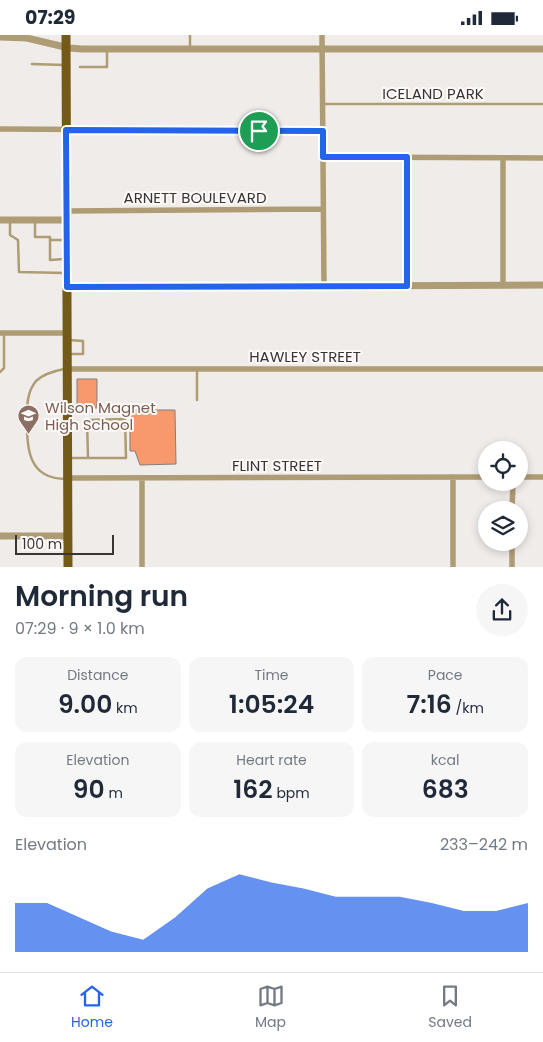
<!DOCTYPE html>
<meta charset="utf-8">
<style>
body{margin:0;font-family:Poppins,sans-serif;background:#f6f6f7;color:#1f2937;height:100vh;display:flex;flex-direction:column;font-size:19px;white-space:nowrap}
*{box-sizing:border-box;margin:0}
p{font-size:16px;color:#747a83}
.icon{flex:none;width:28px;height:28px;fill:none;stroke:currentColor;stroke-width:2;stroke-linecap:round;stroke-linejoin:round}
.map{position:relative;height:532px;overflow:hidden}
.panel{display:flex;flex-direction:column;background:#fff;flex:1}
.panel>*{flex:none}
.controls{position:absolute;left:478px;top:406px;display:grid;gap:10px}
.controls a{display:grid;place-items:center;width:50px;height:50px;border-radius:50%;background:#fff;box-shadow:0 2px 8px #0003;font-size:25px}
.scale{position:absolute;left:15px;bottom:12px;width:99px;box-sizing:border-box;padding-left:5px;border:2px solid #373635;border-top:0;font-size:14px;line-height:18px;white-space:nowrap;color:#373635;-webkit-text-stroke:4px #fdf9f7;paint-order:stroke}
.pin{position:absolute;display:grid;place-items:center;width:42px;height:42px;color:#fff;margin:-21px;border:2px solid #fff;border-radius:50%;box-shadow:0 1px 5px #0007}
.round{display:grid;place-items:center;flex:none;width:52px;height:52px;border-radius:26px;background:#f6f6f7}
.headline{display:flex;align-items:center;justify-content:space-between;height:85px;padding:0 15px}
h1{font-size:28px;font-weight:600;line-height:38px}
.figures{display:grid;grid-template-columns:repeat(3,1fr);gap:8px;height:85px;padding:5px 15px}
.figures div{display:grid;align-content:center;border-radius:12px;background:#f6f6f7;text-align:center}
.figures b{font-size:25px;font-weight:600}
.figures small{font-size:14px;font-weight:400}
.figures p{font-size:14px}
.chart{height:140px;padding:10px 15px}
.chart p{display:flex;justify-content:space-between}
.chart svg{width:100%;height:90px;margin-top:5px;fill:#2563eb;opacity:.7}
.status{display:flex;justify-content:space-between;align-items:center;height:35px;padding:0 25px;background:#fff;direction:ltr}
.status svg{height:14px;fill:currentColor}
.dock{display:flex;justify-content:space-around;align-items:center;height:70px;border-top:1px solid #e0e1e3;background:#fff;font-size:14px;color:#747a83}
.dock a{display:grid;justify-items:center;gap:2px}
.dock .active{color:#2563eb}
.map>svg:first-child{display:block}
</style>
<div class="status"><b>07:29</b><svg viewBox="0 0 49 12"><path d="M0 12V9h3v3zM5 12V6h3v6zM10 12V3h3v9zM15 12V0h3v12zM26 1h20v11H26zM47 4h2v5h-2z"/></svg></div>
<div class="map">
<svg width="543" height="532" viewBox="0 0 543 532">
<rect width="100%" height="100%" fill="#f0ecea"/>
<!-- building -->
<path fill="#f7996d" stroke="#837f7d" d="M 77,344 L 97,344 L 97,373 L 77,372 Z
M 130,375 L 175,375 L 176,429 L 140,430 L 135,416 L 130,416 Z"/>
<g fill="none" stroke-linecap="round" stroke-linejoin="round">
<!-- service -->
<path stroke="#ae9c75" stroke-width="2.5" d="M 190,0 L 190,12
M 32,29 L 64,30
M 80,32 L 107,32 L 107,16
M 324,69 L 543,69
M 10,186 L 10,200 L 18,205 L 19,237 L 65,238
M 35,187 L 35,202 L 50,202 L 50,225 L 64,224
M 50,205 L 66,205
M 69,305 L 83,306 L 83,319 L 70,319
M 64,334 C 54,336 43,339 36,346 C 27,357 27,370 27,383 C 27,412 27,444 66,444
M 197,334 L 197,365
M 0,337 L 4,333 L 4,298
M 70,423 L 126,423 L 125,384 L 87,385 L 88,423"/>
<!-- minor -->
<path stroke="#ae9c75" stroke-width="5.5" d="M 322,0 L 324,251
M 0,94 L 323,96
M 323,122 L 543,123
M 503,123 L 503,250
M 66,176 L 323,174
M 407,251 L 407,122
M 0,298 L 67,298
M 67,334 L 543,334
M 453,442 L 453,532
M 519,442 L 543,442
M 68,443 L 486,442
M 142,443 L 142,532
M 512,475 L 513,448
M 512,532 L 512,508"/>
<!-- tertiary -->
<path stroke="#ae9c75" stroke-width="7" d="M 0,2 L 27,3 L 69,13 L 82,14 L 543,14
M 0,185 L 66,185
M 67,252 L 543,250
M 0,501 L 68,501"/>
<!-- primary -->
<path stroke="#745a19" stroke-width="9" d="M 66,0 L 68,532"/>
</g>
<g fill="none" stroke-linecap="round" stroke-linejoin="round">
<defs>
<path id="route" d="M 66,95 L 323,96 L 323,122 L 407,122 L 407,251 L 67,252 Z"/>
</defs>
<!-- route casing -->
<use href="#route" stroke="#fff" stroke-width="10"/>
<!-- route -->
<use href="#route" stroke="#2563eb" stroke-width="6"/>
</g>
<!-- icons -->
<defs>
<symbol id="school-pin" viewBox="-11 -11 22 30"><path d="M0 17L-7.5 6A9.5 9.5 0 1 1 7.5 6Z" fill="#8d6e63" stroke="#fdf9f7"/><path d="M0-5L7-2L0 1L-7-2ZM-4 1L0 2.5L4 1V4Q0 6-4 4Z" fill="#fff"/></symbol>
</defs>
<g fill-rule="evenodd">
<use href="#school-pin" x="16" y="368" width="25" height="34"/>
</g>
<g text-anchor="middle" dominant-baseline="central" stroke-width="4" stroke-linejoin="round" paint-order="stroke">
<!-- street labels -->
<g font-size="15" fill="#373635" stroke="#fdf9f7">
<text x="433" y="58">ICELAND PARK</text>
<text x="195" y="162">ARNETT BOULEVARD</text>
<text x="305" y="321">HAWLEY STREET</text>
<text x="277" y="430">FLINT STREET</text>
</g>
<!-- education labels -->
<g font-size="15" fill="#785e54" stroke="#fdf9f7" text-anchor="start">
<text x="45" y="372">Wilson Magnet<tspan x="45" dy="17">High School</tspan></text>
</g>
</g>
</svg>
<div class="controls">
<a><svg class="icon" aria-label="locate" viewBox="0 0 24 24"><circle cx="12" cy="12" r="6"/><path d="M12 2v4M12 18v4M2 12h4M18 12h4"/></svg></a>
<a><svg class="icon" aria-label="layers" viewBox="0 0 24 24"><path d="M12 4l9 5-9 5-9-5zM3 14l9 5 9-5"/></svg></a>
</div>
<div class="scale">100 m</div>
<div class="pin" style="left:259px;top:96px;background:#1e9e55"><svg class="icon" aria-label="arrive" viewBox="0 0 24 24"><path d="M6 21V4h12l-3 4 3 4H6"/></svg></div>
</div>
<section class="panel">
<div class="headline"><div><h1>Morning run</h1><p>07:29 · 9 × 1.0 km</p></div><a class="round"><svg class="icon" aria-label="share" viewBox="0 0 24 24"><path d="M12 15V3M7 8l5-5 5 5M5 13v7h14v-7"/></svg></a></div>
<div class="figures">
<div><p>Distance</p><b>9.00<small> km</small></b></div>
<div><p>Time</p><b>1:05:24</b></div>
<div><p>Pace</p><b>7:16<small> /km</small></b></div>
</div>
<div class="figures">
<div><p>Elevation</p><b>90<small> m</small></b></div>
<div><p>Heart rate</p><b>162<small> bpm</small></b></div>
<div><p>kcal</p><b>683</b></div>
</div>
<div class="chart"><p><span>Elevation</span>233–242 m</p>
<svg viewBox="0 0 160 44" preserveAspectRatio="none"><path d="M0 44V20L10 20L20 27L30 34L40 38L50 27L60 13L70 6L80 10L90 13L100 17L110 17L120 17L130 20L140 24L150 24L160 20V44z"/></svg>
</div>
</section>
<nav class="dock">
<a class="active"><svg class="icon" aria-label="home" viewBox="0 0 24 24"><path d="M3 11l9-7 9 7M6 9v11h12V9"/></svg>Home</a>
<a><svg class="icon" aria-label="map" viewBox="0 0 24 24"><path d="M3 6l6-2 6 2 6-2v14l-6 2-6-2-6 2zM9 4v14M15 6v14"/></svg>Map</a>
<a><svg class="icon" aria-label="saved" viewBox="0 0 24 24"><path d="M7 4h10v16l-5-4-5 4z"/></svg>Saved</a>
</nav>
